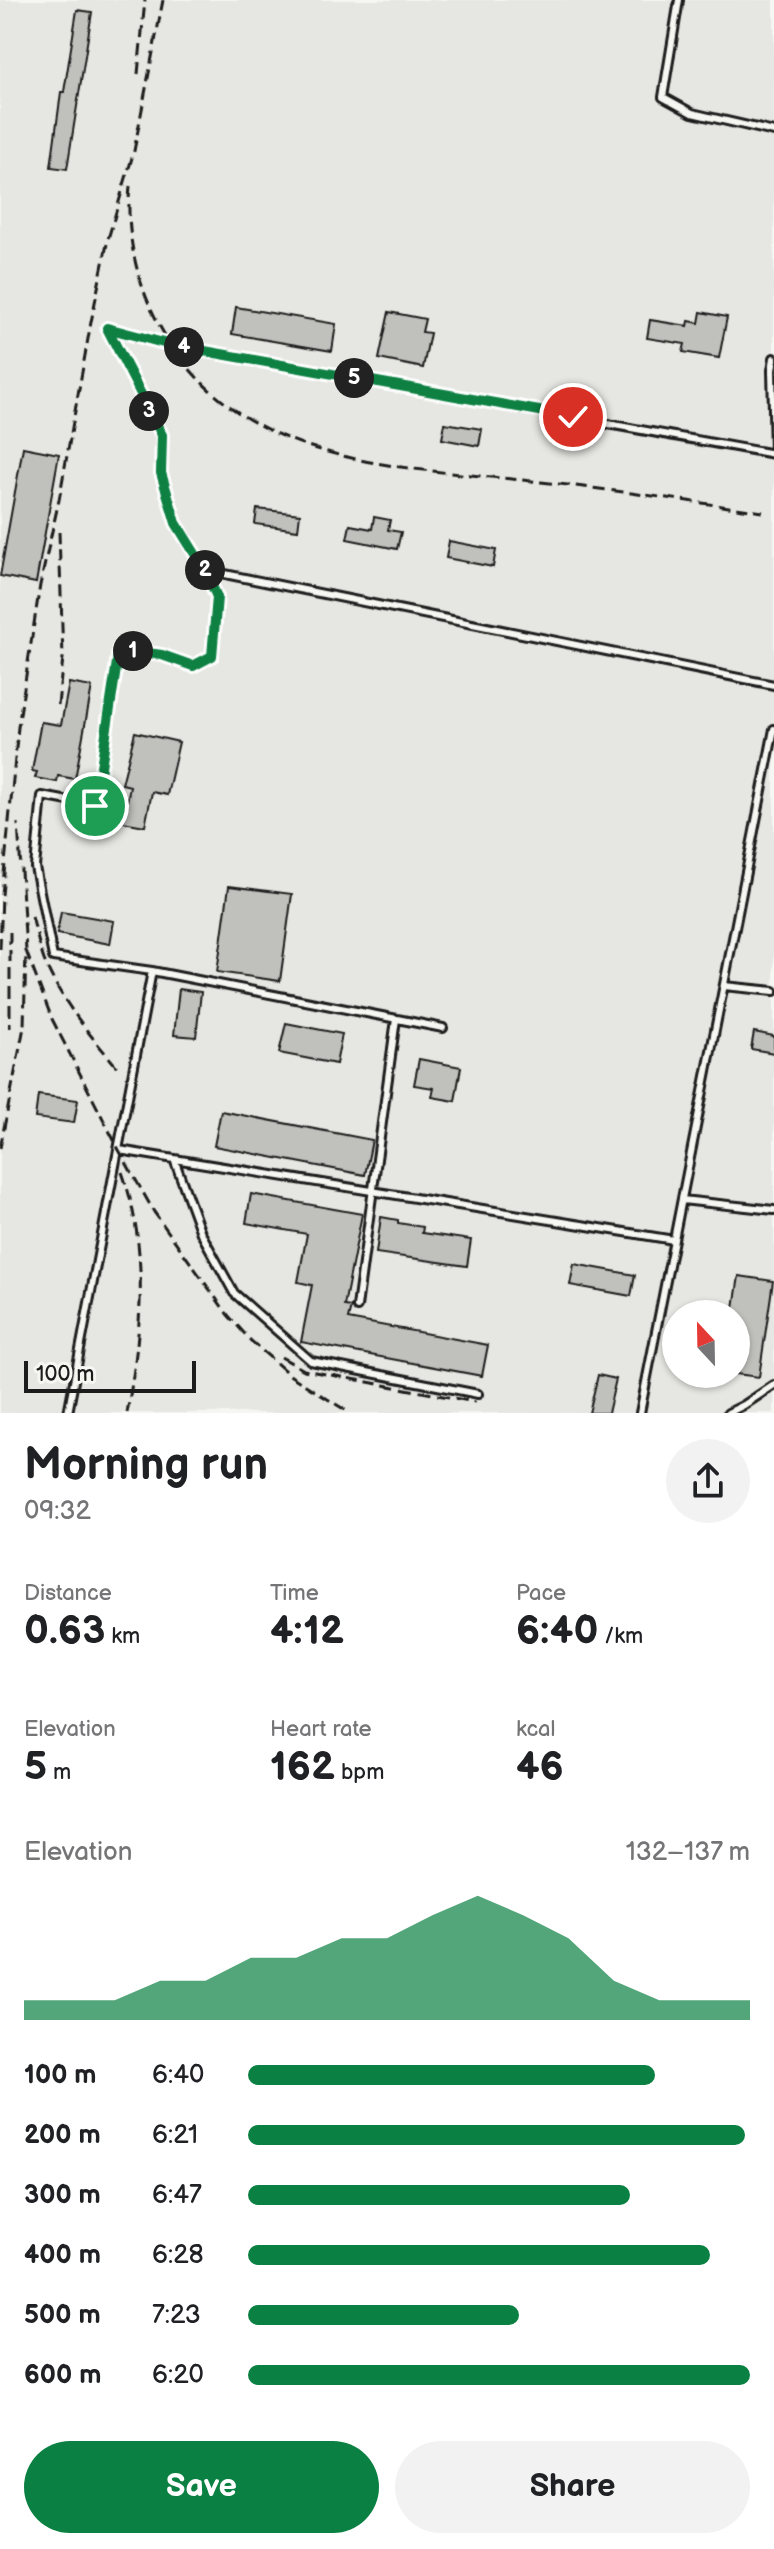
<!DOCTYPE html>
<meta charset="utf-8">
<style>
body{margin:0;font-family:"Balsamiq Sans",sans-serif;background:#f2f2f2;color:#202124;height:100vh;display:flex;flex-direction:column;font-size:30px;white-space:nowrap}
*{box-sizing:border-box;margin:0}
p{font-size:26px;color:#757577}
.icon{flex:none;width:44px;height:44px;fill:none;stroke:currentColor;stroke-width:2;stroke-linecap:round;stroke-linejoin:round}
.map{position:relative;height:1413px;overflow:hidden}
.sheet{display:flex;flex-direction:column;background:#fff;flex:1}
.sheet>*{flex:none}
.needle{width:52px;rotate:338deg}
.controls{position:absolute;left:662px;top:1300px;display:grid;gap:16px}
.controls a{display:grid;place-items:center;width:88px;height:88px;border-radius:50%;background:#fff;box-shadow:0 2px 6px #0004;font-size:40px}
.scale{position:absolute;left:24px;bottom:20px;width:172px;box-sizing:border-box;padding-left:8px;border:4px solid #1c1c1c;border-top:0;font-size:22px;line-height:28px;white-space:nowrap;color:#1c1c1c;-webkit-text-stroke:6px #f6f6f2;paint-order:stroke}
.pin{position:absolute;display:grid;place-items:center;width:68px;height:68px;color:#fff;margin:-34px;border:4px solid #fff;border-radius:50%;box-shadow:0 2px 8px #0007}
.km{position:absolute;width:40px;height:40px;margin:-20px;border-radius:50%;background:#222;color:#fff;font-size:22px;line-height:40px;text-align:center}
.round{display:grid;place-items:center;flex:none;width:84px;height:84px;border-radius:42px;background:#f2f2f2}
.head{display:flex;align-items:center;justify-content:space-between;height:136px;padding:0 24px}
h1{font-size:44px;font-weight:600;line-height:60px}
.figures{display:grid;grid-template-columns:repeat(3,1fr);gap:12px;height:136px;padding:8px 24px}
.figures div{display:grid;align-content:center}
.figures b{font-size:40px;font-weight:600}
.figures small{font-size:22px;font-weight:400}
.figures p{font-size:22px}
.chart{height:224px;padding:16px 24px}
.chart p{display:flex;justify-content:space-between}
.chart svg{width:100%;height:144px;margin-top:8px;fill:#0b8043;opacity:.7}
.button{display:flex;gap:16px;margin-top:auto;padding:16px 24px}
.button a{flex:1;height:92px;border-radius:48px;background:#0b8043;color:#fff;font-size:32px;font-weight:600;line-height:92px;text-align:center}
.button a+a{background:#f2f2f2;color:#202124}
ul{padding:0 24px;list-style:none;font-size:26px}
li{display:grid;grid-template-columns:128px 96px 1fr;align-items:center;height:60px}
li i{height:20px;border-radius:10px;background:#0b8043}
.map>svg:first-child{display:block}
</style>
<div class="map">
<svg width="774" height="1413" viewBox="0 0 774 1413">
<rect width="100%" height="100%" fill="#f6f6f2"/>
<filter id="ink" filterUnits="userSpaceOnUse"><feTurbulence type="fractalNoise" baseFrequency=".0125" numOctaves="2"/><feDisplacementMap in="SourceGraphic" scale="16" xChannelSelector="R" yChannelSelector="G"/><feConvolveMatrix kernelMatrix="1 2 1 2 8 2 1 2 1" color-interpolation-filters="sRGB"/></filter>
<g filter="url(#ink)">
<!-- built -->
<path fill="#e6e6e2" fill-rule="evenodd" d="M 0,0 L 774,0 L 774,1413 L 0,1413 ZM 676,1314 L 736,1314 L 736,1374 L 676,1374 Z"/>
<!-- building -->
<path fill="#c0c0bd" stroke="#1c1c1c" stroke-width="2" d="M 77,10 L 92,12 L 67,169 L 51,167 L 61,92 L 64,92 Z
M 236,307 L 336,324 L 332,351 L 232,334 Z
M 389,312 L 425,319 L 422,332 L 430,333 L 423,368 L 379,359 Z
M 701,312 L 727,317 L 719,358 L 683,352 L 685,344 L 647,338 L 650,320 L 688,326 L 689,321 L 699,323 Z
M 445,423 L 482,429 L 479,446 L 442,439 Z
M 23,447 L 59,454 L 36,583 L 0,576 Z
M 257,509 L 300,514 L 298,530 L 255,524 Z
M 374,517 L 390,520 L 388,530 L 401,532 L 397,549 L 347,539 L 350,525 L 372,529 Z
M 449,541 L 496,550 L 493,567 L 446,558 Z
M 69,683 L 92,687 L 75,779 L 58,776 L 57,782 L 35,778 L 37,772 L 32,771 L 41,722 L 61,725 Z
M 135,732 L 179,742 L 167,795 L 152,792 L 145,826 L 123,822 L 130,786 L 122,784 Z
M 229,886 L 292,894 L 280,981 L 217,972 Z
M 61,912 L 114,921 L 110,944 L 57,934 Z
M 179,989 L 201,992 L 196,1037 L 174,1035 Z
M 286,1023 L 342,1034 L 336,1064 L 279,1053 Z
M 754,1032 L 774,1036 L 774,1053 L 751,1049 Z
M 419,1059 L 461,1067 L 455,1101 L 432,1097 L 434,1088 L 414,1085 Z
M 38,1095 L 78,1100 L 74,1123 L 35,1118 Z
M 221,1111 L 372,1140 L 365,1175 L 214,1146 Z
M 251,1194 L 362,1214 L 344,1306 L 351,1307 L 348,1319 L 488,1345 L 482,1376 L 301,1342 L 312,1285 L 298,1282 L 307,1234 L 246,1223 Z
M 381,1217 L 398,1220 L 398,1223 L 423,1227 L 422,1233 L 471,1240 L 467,1266 L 376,1253 Z
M 574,1264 L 635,1275 L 631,1296 L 570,1285 Z
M 739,1276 L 773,1281 L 759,1377 L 736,1374 L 736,1314 L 733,1314 Z
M 598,1375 L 616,1379 L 608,1413 L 589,1413 Z"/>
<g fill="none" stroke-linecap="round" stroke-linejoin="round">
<defs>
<path id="lane" d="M 679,0 L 663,97 L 692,113 L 774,132
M 107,328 L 162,435 L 161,473 L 176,523 L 205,570 L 217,597 L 212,656 L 193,666 L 162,655 L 119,649 L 95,806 L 42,796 L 35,867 L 53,957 L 152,971
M 107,328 L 171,345 L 774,454
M 774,358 L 772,370 L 774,452
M 205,570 L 774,685
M 724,986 L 774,991
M 119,1150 L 674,1240
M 174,1159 L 201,1233 L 234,1293 L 311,1361 L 478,1394
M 682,1200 L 774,1210
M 357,1307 L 396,1019
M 68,1413 L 152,971 L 443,1028
M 640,1413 L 774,729
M 728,1413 L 744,1405 L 774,1385"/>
</defs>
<!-- lane casing -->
<use href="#lane" stroke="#1c1c1c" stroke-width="12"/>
<!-- lane -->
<use href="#lane" stroke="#f6f6f2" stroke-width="6"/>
<!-- rail -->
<path stroke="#1c1c1c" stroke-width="3" stroke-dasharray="12 6" stroke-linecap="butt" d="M 138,74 L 145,0
M 130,186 C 125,236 138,289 163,332 C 245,470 400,466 541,482 C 615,490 689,501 763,512
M 58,705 L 63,658 L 59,532
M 32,917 C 36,931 39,946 44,960 C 61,1001 89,1034 118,1068
M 10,932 L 10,1028
M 0,949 L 2,895 L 18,727 L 40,585 L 59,500 L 91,322 L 108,239 L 134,151 L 163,0
M 26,951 L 52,1019 L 119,1150 L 154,1212 L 228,1315 L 251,1341 L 291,1376 L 350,1413
M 0,1148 L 24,1027 L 26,951 L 18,823
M 122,1172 C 150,1251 141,1333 127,1413
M 281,1357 L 304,1370 L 475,1402"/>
</g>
</g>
<g fill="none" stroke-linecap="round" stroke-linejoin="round" filter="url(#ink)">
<defs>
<path id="route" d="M 95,806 L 119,649 L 162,655 L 193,666 L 212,656 L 217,597 L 205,570 L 176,523 L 161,473 L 162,435 L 107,328 L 171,345 L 573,417"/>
</defs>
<!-- route casing -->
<use href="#route" stroke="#fff" stroke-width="16"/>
<!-- route -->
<use href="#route" stroke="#0b8043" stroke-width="10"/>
</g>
</svg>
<div class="controls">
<a><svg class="needle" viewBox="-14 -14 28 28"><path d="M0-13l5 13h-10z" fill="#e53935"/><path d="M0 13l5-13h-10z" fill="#757577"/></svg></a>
</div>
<div class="scale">100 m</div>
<div class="pin" style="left:95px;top:806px;background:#1e9e55"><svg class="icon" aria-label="arrive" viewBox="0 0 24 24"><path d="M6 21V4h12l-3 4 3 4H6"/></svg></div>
<div class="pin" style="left:573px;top:417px;background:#d93025"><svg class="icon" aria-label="check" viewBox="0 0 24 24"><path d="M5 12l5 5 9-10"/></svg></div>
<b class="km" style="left:133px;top:651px">1</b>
<b class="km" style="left:205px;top:570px">2</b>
<b class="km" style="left:149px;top:411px">3</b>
<b class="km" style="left:184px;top:347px">4</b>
<b class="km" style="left:354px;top:378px">5</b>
</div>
<section class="sheet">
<div class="head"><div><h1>Morning run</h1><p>09:32</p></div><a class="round"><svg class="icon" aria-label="share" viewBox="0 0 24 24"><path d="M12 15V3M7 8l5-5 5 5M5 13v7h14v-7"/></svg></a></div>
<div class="figures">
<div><p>Distance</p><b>0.63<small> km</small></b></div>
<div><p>Time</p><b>4:12</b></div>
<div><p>Pace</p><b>6:40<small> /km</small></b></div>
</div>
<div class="figures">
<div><p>Elevation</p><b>5<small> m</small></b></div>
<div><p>Heart rate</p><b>162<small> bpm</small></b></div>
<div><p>kcal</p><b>46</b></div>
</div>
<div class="chart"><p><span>Elevation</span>132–137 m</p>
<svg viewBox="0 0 160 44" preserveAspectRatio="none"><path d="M0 44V38L10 38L20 38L30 32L40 32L50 25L60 25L70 19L80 19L90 12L100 6L110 12L120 19L130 32L140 38L150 38L160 38V44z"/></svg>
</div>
<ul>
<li><b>100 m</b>6:40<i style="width:81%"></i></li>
<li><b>200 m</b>6:21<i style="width:99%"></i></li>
<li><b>300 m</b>6:47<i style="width:76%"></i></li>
<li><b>400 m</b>6:28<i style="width:92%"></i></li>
<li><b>500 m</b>7:23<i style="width:54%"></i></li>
<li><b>600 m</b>6:20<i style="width:100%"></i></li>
</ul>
<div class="button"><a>Save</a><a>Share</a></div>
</section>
